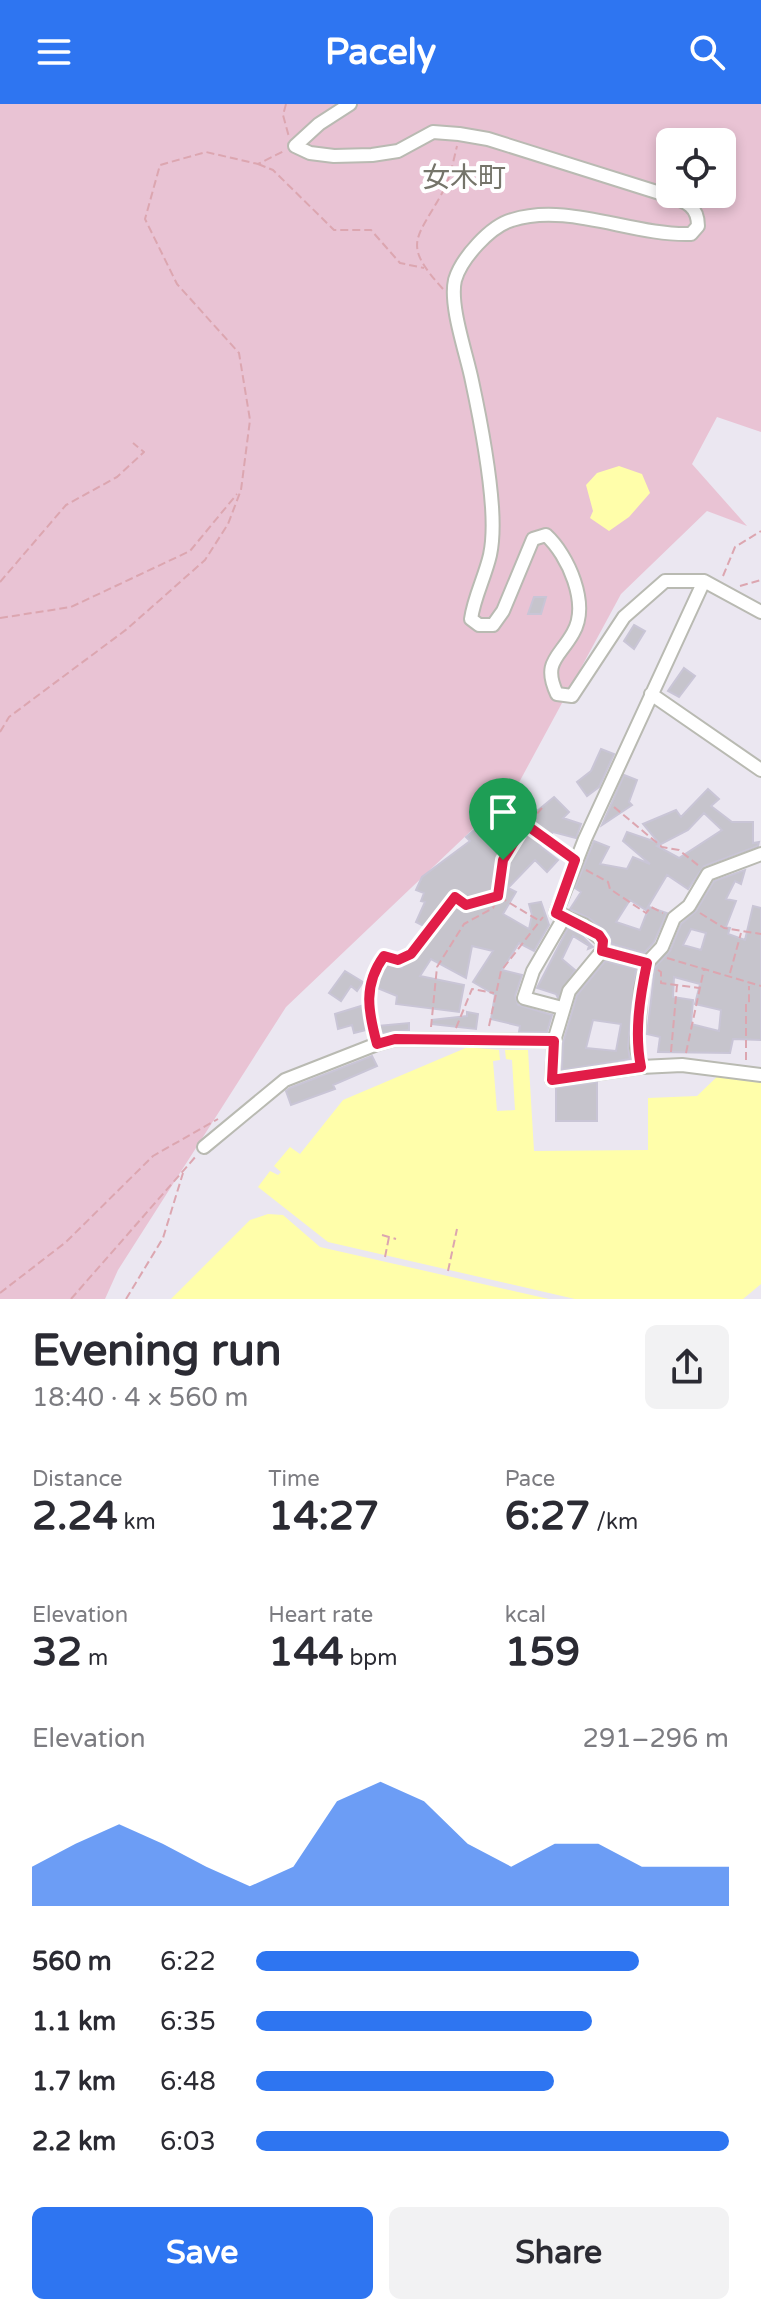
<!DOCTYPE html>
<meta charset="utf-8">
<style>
body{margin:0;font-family:"Varela Round","Noto Sans JP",sans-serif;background:#f2f2f3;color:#2b2b33;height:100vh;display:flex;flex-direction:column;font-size:30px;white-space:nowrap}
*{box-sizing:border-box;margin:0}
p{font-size:26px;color:#7c7c81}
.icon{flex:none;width:44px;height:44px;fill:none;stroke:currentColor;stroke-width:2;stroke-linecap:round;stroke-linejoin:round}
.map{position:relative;height:1195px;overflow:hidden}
.drawer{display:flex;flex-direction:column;background:#fff;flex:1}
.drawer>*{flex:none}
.controls{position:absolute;left:656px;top:24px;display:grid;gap:16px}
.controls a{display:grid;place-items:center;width:80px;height:80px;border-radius:12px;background:#fff;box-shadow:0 4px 12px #0003;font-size:40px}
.pin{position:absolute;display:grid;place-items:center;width:68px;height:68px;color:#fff;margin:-82px -34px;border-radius:50% 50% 50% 0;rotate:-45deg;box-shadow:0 0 8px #0007}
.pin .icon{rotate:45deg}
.round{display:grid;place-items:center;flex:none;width:84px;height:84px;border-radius:12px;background:#f2f2f3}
.head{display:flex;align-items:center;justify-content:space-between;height:136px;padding:0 32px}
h1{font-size:44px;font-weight:700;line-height:60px}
.figures{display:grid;grid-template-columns:repeat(3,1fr);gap:12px;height:136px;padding:8px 32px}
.figures div{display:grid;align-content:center}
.figures b{font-size:40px;font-weight:700}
.figures small{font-size:22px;font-weight:400}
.figures p{font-size:22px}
.chart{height:224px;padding:16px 32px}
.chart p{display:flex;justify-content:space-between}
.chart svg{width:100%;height:144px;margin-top:8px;fill:#2e75f1;opacity:.7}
.action{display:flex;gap:16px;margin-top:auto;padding:16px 32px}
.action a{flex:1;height:92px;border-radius:12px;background:#2e75f1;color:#fff;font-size:32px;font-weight:700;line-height:92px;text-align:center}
.action a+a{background:#f2f2f3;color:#2b2b33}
ul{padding:0 32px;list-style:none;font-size:26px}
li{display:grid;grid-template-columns:128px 96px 1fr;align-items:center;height:60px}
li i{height:20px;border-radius:10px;background:#2e75f1}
header{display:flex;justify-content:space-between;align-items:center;height:104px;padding:0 32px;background:#2e75f1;color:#fff;font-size:36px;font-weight:700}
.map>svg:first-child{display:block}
</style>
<header><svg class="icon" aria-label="menu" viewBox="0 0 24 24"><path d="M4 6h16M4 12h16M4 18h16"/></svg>Pacely<svg class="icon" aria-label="search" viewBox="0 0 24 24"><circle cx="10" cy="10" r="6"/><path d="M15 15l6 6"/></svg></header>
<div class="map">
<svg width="761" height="1195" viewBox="0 0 761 1195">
<rect width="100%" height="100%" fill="#ebe7f1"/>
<!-- green -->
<path fill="#e9c3d4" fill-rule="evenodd" d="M 0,0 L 761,0 L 761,328 L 717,313 L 692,360 L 747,422 L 707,407 L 621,490 L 516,684 L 286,903 L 118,1166 L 105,1195 L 0,1195 ZM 670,38 L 722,38 L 722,90 L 670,90 Z"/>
<!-- water -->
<path fill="#fffeaa" d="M 619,362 L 642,370 L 650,389 L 629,413 L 609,427 L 590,414 L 593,407 L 586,381 L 597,369 Z
M 468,943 L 499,946 L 500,956 L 493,957 L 497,1007 L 515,1006 L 512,956 L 506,955 L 505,946 L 528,946 L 534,1047 L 648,1046 L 648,994 L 697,992 L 723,967 L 761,972 L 761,1180 L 743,1195 L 575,1195 L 328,1138 L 258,1083 L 270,1067 L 278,1071 L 281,1068 L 274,1062 L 290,1043 L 300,1050 L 343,996 Z
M 268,1110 L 283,1111 L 320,1143 L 549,1195 L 171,1195 L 250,1116 Z"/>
<!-- building -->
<path fill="#c6c4cc" stroke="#c9c5d6" stroke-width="2" fill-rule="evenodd" d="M 534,493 L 546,493 L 541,510 L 528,510 Z
M 634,521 L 645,527 L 634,545 L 624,537 Z
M 684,564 L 695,572 L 679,593 L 668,587 Z
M 601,645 L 614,650 L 599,683 L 587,692 L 577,678 L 591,667 Z
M 624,671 L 637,676 L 629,698 L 632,701 L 602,721 Z
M 708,685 L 719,695 L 711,702 L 732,718 L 753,718 L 753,739 L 759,738 L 758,742 L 704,762 L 688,785 L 667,771 L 646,806 L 630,796 L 616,818 L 640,826 L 649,803 L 667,809 L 654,838 L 644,849 L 612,840 L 609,830 L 589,814 L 570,805 L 581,788 L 575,784 L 594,737 L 609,743 L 600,760 L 627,765 L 633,753 L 650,760 L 623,737 L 627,728 L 659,739 L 643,720 L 676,706 L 681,713 ZM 704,709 L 722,726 L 679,754 L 657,742 L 688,726 Z
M 554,693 L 569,708 L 563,714 L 581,720 L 576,734 L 553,728 L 540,742 L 558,756 L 547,768 L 535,756 L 508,784 L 516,788 L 503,810 L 529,825 L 532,811 L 529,800 L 541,798 L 549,821 L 534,847 L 519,839 L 502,866 L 522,871 L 515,892 L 518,901 L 552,911 L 547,928 L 519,928 L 520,922 L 491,915 L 495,891 L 473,878 L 493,847 L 472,842 L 466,874 L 431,855 L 420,872 L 464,881 L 459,908 L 396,900 L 397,892 L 370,881 L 382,855 L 402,864 L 404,857 L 409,858 L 428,824 L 416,818 L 425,798 L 421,797 L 424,789 L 416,786 L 422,773 L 470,737 L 466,733 L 481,720 L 487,725 L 500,710 L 509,716 L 532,700 L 537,707 Z
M 745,766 L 741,780 L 735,777 L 726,795 L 736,797 L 726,823 L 730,824 L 728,830 L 745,836 L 753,802 L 761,804 L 761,936 L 733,935 L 730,949 L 658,948 L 660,933 L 647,930 L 655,863 L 670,847 L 681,820 L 696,807 L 714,777 ZM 691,825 L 706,829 L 701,846 L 683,841 ZM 674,873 L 700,880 L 695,900 L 721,906 L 719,927 L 691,920 L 693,896 L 673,893 Z
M 568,824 L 579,829 L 593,843 L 588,845 L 589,842 L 573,832 L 562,855 L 575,866 L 558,894 L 556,890 L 537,884 Z
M 605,857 L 636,865 L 628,943 L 630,955 L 562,966 L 563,939 L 577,891 ZM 593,916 L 621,920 L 616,947 L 586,944 Z
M 345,867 L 363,878 L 357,887 L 351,882 L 341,897 L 329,889 Z
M 364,901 L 370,925 L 354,929 L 352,921 L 338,925 L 335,910 Z
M 467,908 L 478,910 L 476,925 L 432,920 L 432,916 L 467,912 Z
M 409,919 L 409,926 L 378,930 L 378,922 Z
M 372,952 L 377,962 L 333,981 L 335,985 L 291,1001 L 286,987 L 290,984 Z
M 597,978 L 597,1017 L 556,1017 L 556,984 Z"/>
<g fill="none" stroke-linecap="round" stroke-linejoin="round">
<defs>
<path id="street" d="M 350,0 L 319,20 L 295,42 L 310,49 L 334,52 L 372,51 L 398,47 L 433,28 L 459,30 L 488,35 L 663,90 C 682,97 698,99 698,122 L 691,130 C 632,132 568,98 512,116 C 490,122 461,155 455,176 C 449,202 467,251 472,277 C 481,319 489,360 492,403 C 493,418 493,437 490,451 C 485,473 474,493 471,515 L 479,521 L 493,521 L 503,507 L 533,435 L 546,431 C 568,451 590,500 573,529 C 559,554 542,558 557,590 L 572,592 L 624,513 L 665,477 L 704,477 L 761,508
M 651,590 L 761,666
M 602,847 L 647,859
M 562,904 L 524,894 L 533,867 L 565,812
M 554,937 L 569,887 L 602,847 L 603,837 L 584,821 L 556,809 L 585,735 L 704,477
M 641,963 L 637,944 L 641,885 L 647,859 L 662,843 L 674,814 L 689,802 L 708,770 L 761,750
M 204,1043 L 285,976 L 377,940 L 395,935 L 554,937 L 552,976 L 641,963 L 682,961 L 761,971"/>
</defs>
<!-- street casing -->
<use href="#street" stroke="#b9bab2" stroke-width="16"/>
<!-- path -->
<path stroke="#dca6b0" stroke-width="2" stroke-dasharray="8 4" stroke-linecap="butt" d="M 286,0 L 283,11 L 289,33
M 258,60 L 273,66 L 334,126 L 371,126 L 400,159 L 424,164
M 443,185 C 402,140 416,136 441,91 C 450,76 453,58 457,42
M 723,472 L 735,443 L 761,427
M 0,478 L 66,401 L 117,373 L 144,348 L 133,339
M 740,482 L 761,476
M 0,514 L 71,503 L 190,447 L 237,390
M 0,628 L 9,613 L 127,525 L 205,456 L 228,420 L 241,386 L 250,316 L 239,249 L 177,180 L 145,115 L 160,61 L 206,48 L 258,60 L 284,47
M 614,703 L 662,743 L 679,746 L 699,762
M 526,721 L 566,749
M 586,766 L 608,778 L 610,785 L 646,809 L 651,803 L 663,809
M 700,809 L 724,824 L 761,830
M 667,854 L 761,882
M 658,866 L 661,868 L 661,879 L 699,884
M 730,869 L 741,829
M 489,922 L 501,867 L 543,813
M 431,923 L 437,863 L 464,820 L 493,804 L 498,792 L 503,756 L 511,739 L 542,704
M 456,924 L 472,885 L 494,889
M 374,927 C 366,899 367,876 384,852 L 398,856 L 411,850 L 455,793 L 466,801 L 498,792 L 538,816
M 671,948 L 677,881
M 686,949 L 704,865
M 746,956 L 746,900 L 749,899 L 749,882
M 382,1131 L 396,1135
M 385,1153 L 389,1133
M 448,1167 L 457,1125
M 0,1189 L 66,1138 L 153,1052 L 218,1015
M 71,1195 L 197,1051
M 126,1195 L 163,1134 L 183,1069"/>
<!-- street -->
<use href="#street" stroke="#fff" stroke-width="12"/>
</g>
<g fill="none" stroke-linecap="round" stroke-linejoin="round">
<defs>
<path id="route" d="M 525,720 L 575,756 L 556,809 L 599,831 L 603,837 L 602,847 L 647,859 C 640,892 634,929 641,963 L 552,976 L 554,937 L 395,935 L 377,940 C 368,907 363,881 384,852 L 398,856 L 411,850 L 455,793 L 466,801 L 498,792 L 503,756 Z"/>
</defs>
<!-- route casing -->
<use href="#route" stroke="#fff" stroke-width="16"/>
<!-- route -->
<use href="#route" stroke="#e11d48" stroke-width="10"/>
</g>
<g text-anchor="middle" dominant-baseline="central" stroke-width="8" stroke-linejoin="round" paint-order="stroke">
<!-- quarter labels -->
<g font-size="28" fill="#75756a" stroke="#fff">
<text x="464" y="74">女木町</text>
</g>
</g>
</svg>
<div class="controls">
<a><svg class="icon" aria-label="locate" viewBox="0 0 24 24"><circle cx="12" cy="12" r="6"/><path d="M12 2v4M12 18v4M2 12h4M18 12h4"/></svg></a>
</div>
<div class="pin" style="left:503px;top:756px;background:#1e9e55"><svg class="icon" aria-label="arrive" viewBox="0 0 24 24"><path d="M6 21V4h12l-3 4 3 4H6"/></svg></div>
</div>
<section class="drawer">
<div class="head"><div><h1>Evening run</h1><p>18:40 · 4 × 560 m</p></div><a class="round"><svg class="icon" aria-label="share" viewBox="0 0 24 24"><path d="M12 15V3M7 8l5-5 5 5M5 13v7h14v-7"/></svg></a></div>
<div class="figures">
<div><p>Distance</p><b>2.24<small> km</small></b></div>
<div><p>Time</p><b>14:27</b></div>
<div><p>Pace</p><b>6:27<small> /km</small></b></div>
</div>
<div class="figures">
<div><p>Elevation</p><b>32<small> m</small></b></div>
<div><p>Heart rate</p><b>144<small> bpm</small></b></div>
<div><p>kcal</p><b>159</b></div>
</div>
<div class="chart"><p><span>Elevation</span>291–296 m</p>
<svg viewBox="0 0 160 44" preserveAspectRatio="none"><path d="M0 44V32L10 25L20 19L30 25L40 32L50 38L60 32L70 12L80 6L90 12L100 25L110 32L120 25L130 25L140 32L150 32L160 32V44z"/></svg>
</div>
<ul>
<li><b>560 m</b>6:22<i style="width:81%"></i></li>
<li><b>1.1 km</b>6:35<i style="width:71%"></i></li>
<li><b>1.7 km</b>6:48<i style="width:63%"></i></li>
<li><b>2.2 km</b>6:03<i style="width:100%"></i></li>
</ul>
<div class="action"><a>Save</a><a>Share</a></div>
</section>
